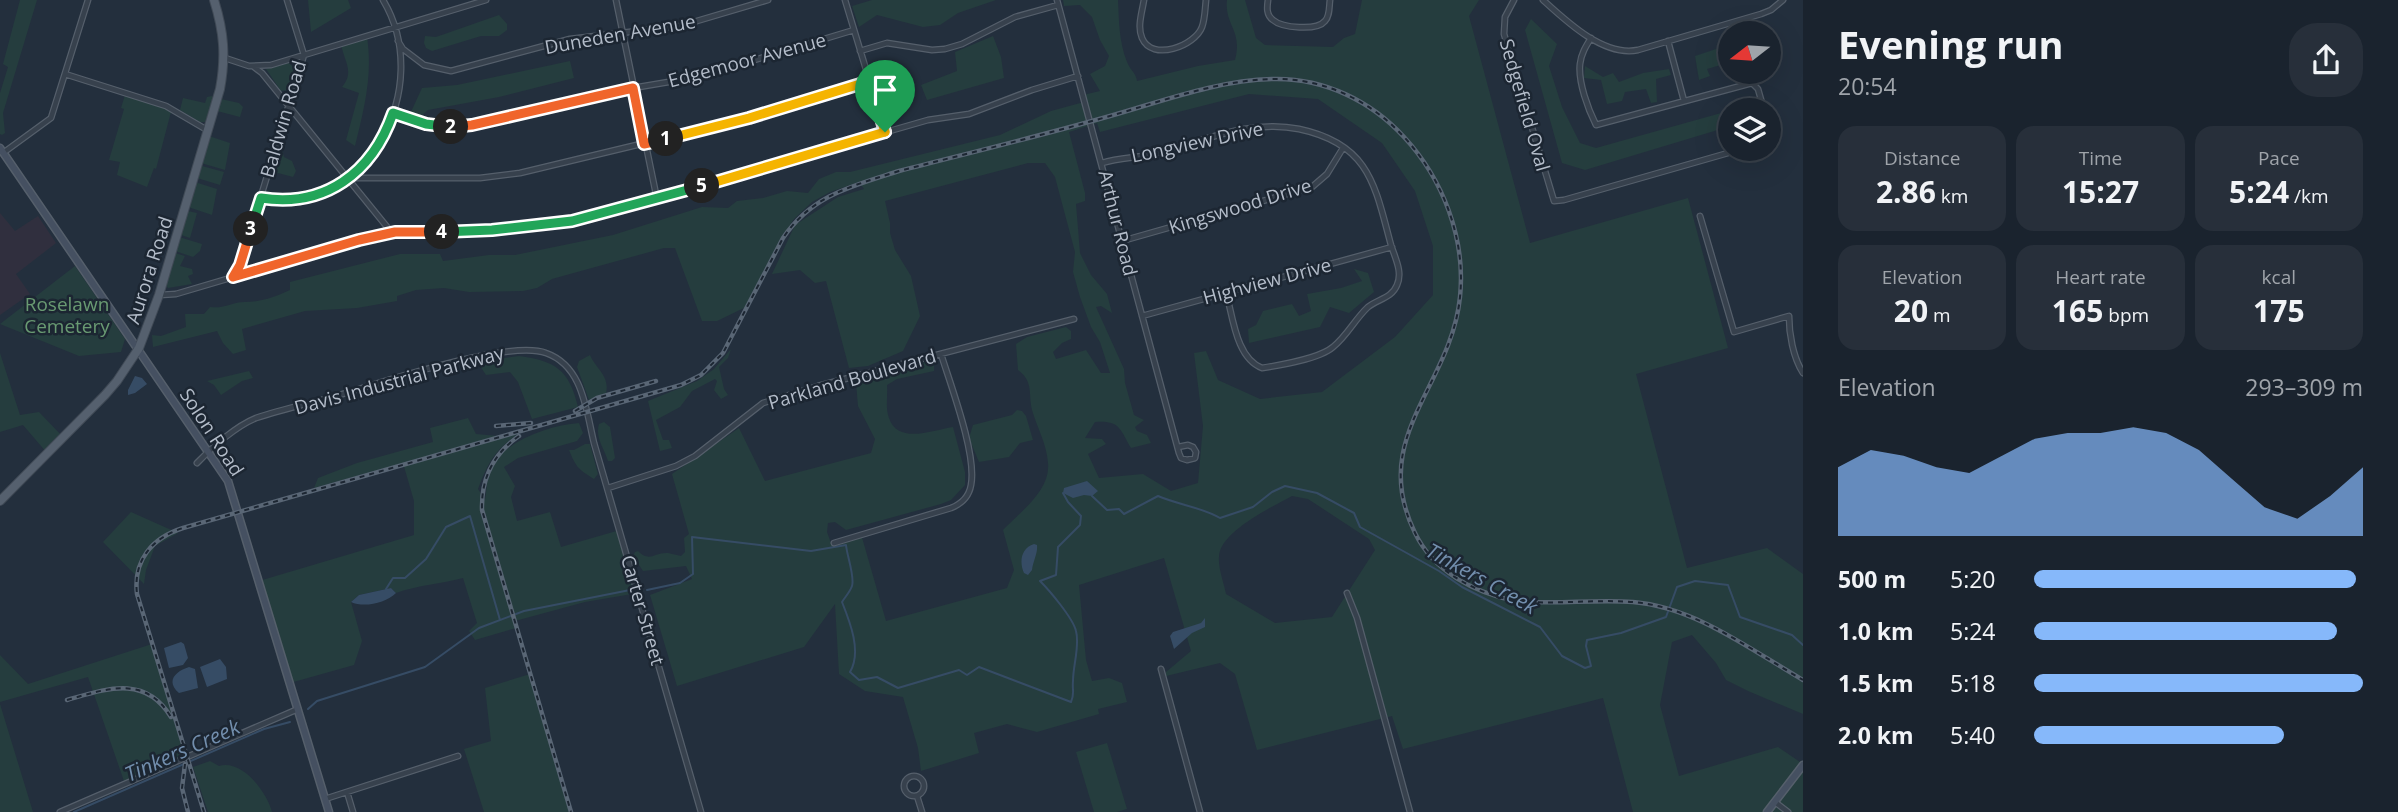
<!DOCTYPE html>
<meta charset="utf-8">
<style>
body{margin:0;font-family:"Open Sans",sans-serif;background:#272f3a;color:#f1f3f6;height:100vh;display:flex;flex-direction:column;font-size:26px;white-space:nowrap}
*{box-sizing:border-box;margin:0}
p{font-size:23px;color:#9fa4aa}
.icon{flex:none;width:38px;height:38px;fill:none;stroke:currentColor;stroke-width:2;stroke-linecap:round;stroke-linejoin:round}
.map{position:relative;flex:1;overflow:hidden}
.panel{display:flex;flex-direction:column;background:#1a232e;width:595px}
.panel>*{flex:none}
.needle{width:46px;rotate:253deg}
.controls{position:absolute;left:1718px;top:21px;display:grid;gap:14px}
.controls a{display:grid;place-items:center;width:63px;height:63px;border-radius:50%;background:#1a232e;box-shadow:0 7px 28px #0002,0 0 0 2px #38404a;font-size:35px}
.pin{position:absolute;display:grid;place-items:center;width:60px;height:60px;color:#fff;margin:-72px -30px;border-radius:50% 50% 50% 0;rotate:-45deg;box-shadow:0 0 7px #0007}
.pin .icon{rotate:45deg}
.km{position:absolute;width:35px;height:35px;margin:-18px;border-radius:50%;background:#222;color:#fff;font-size:19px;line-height:35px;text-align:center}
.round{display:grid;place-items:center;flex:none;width:74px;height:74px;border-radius:28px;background:#272f3a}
.summary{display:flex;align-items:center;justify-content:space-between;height:119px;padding:0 35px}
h1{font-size:38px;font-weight:700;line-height:52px}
.metrics{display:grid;grid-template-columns:repeat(3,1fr);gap:10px;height:119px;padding:7px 35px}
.metrics div{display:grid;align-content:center;border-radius:18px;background:#272f3a;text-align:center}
.metrics b{font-size:30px;font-weight:700}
.metrics small{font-size:19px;font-weight:400}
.metrics p{font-size:19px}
.chart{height:196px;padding:14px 35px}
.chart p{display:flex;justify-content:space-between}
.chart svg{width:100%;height:126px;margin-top:7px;fill:#86b8fa;opacity:.7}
ul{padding:0 35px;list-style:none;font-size:23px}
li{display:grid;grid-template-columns:112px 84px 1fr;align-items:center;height:52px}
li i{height:18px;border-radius:9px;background:#86b8fa}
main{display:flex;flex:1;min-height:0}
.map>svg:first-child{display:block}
</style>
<main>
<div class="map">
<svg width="1803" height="812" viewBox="0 0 1803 812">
<rect width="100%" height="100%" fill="#232f3d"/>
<!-- medical -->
<path fill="#302f3e" d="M 0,213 L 15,231 L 38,216 L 56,243 L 16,274 L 30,294 L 0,315 Z"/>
<!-- green -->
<path fill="#253d3e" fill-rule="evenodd" d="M 20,0 L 37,0 L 3,113 L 5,133 L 2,135 L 0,134 L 0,93 L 8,67 L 3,64 Z
M 308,0 L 348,0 L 351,8 L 311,32 Z
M 872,0 L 996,0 L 958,13 L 940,25 L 923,27 L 877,15 L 859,27 L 852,6 Z
M 1063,0 L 1118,0 C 1119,21 1119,42 1127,62 C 1130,70 1136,73 1137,81 L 1198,66 L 1235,60 C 1243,30 1224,25 1227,0 L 1245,0 L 1256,38 L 1265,45 L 1333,47 L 1344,38 L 1355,34 L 1362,0 L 1479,0 L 1469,16 L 1530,243 L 1688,198 L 1728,348 L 1636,374 L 1687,568 L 1767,548 L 1803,574 L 1803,714 L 1748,691 L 1726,680 L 1716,663 L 1692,635 L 1672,642 L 1660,705 L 1679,776 L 1778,747 L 1803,764 L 1803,812 L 1633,812 L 1603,698 L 1403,749 L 1392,716 L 1257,750 L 1235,674 L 1220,663 L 1166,676 L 1166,672 L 1191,651 L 1164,558 L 1079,585 L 1086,660 L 1092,681 L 1109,678 L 1122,683 L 1127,702 L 1098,709 L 1099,714 L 1037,732 L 1007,724 L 974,733 L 979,753 L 921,771 L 918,748 L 903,697 L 865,691 L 839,674 L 835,604 L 804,647 L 677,686 L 650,595 L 692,579 L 686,566 L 643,571 L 633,556 L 635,552 L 638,551 C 650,563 654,552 668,553 C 672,554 677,555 681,556 L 685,552 L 684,538 L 689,534 L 672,474 L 739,428 L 765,481 L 871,453 L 875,439 L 858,406 L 856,383 L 925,362 L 934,362 L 934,371 L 897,379 L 887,385 C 888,395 885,408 889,418 C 898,445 933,430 953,427 L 965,472 L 965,485 L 951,500 L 941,504 L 846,530 L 835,522 L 828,523 L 827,532 L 831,543 L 861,534 L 886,621 L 1007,588 L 1014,570 L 1003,530 C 1020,512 1051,490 1048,463 C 1047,445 1037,427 1032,410 C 1028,394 1034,382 1018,370 L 1016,344 L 1027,337 L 1066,327 L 1071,331 L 1071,339 L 1062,343 L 1053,352 L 1056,359 L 1086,350 L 1101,373 L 1110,373 L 1100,342 L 1091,327 L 1080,297 L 1073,272 L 1075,252 L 1055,177 L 1045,163 L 1028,163 L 885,201 L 890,223 L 890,233 L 895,250 L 911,276 L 920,316 L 903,351 L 868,366 L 849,368 L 826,281 L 815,283 L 800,270 L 772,274 L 795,225 L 838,197 L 864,189 L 859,182 L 830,192 L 812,202 L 794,219 L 779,242 L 746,307 L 717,321 L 702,321 L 675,248 L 664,248 L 552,279 L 537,288 L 523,291 L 469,292 L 444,288 L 416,290 L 397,296 L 397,301 L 357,308 L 305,311 L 242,329 L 246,350 L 233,354 L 223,343 L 217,331 L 153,347 L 152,335 L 161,336 L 186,327 L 185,314 L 204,314 L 210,307 C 224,309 232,302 245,302 C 261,302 275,297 290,290 L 290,282 L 400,254 L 440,254 L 443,261 L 489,255 L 515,255 L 613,235 L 702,207 L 728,208 L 737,201 L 763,198 L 787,191 L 808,193 L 819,179 L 836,172 L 850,172 L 1000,135 L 1051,111 L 1084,102 L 1083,95 L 1100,91 L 1090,74 L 1105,66 L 1109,56 L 1100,40 L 1092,17 L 1080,5 L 1064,6 ZM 1249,94 L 1318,99 L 1382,143 L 1415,191 L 1433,246 L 1433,295 L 1395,337 L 1322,392 L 1260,399 L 1218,380 L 1206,351 L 1194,353 L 1203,426 L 1198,483 L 1171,491 L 1143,474 L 1099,478 L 1088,454 L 1106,444 L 1102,439 L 1085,438 L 1095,422 C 1120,420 1120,429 1131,448 L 1151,443 L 1147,435 L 1137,431 L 1135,427 L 1144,420 L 1134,415 L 1125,383 L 1124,369 L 1096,307 L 1101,306 L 1112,313 L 1107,294 L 1091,275 L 1080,253 L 1076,204 L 1085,201 L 1085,193 L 1069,132 L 1097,123 L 1100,132 ZM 1292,496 L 1308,499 L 1369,539 L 1375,550 L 1332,617 L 1275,623 L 1226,594 C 1224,583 1218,568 1219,557 C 1219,532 1272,507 1292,496 Z
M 499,15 L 507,24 L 507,30 L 499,36 L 481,36 L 432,51 L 426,48 L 424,43 L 425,36 L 436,37 Z
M 1531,19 L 1557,44 L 1549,66 L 1562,107 L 1580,143 L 1596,148 L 1739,108 L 1739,110 L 1731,110 L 1731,126 L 1585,170 L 1562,163 L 1525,30 Z
M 993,36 L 1001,57 L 1004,78 L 927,100 L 921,85 L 957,71 L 955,52 Z
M 367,37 C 373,75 364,109 355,146 L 346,140 L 359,93 L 342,87 C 355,72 344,61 341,44 Z
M 1731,44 L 1731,62 L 1707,69 L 1710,76 L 1699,80 L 1695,56 Z
M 570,61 L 574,78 L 499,97 L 428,110 L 419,118 L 410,114 L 422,88 L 457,85 Z
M 289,63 L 295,69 L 289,90 L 281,91 L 266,69 Z
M 1585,66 L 1603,77 L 1613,73 L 1619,82 L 1643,73 L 1669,69 L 1671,75 L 1656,79 L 1657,102 L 1651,103 L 1646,89 L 1625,92 L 1622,101 L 1607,104 L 1601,80 L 1584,78 Z
M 879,68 L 892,93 L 905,92 L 909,99 L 904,104 L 881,104 L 871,70 Z
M 125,95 L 172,108 L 156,169 L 154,168 L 147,187 L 117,175 L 120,162 L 109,160 L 124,109 L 121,108 Z
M 212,96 L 213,100 L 205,122 L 200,122 L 180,110 L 183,98 L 205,103 L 207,97 Z
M 221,99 L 239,103 L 243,107 L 240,117 L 217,111 Z
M 209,136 L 230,143 L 225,170 L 201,163 Z
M 279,149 L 282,150 L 284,157 L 292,161 L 296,171 L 293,177 L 278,173 L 276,175 L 271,174 Z
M 202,166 L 224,172 L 220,185 L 197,178 Z
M 198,183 L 217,189 L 212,215 L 188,207 L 195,184 Z
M 188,211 L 197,213 L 190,238 L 181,235 Z
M 179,237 L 202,244 L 200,251 L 193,257 L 175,251 Z
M 175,253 L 185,256 L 180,266 L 192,269 L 193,274 L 188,276 L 192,284 L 168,288 L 166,285 Z
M 75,266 L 125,339 L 121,352 L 79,356 L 0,324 Z
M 1354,269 L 1368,273 L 1374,292 L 1349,313 L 1330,307 L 1320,327 L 1249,343 L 1248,329 L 1256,325 L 1263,311 L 1292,304 L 1299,316 L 1311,311 L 1307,294 L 1341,288 L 1362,281 Z
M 731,349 L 728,358 L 719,367 L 724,389 L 728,395 L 721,399 L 714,390 L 717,381 L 715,379 L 692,391 L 680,407 L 656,420 L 663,440 L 669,440 L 672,448 L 660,451 L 648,401 L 697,381 L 714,369 Z
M 0,353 L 20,415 L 39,412 L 63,437 L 47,453 L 23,425 L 0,432 Z
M 590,355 C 596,369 610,376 606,393 L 589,400 L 577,367 L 579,361 Z
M 519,356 C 555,361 569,369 578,407 L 532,419 L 518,382 L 510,372 L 486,375 L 480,366 L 498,359 Z
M 249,371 L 253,378 L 242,381 L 221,395 L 214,385 L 207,381 Z
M 1017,410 L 1022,411 L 1026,416 L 1033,440 L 1020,443 L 1009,457 L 979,462 L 969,438 L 973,425 L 1012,415 Z
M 468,418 L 476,434 L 498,436 L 526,428 C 497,449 491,455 478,489 L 485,500 C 487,489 487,472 494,462 C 511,439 551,425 579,423 L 583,433 L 577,441 L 518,458 L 504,467 L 515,486 L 511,497 L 517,521 L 550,512 L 561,547 L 620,530 L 638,593 L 585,602 L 515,621 L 516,628 L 475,640 L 469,631 L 477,623 L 463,578 C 441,584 418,585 396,593 L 391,588 L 359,595 L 351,602 L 362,641 L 354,665 L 290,683 L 259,581 L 414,535 L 414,501 L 403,463 L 314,488 L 318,478 L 357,463 L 433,442 L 430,428 Z
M 604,422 L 610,427 L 615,458 L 612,461 L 608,461 C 604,448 595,438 599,424 Z
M 585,444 L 590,444 L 598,474 L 594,479 C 578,469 576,467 569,450 L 574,450 Z
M 131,512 L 178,533 L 155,546 L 146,570 L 144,584 L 103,542 Z
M 152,644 L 186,757 L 125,784 L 88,677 L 0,702 L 0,655 L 28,684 Z
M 530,674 L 571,812 L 484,812 L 464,749 L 491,741 L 485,688 Z
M 0,704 L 33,812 L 0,812 Z
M 1107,743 L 1127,809 L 1117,812 L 1094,812 L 1076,752 Z
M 210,761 L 219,766 C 242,759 267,792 272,812 L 208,812 L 193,767 Z"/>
<!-- water -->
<path fill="#364c65" d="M 135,376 L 142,378 L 147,384 L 135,393 L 128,395 L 128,390 Z
M 1087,481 L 1098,491 L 1092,496 L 1084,495 L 1073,498 L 1063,493 L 1064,488 Z
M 1034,544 L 1037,545 C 1038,553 1033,561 1032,570 L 1028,575 L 1024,573 C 1019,562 1021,548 1034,544 Z
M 391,588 L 396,593 C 386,603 364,608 351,602 L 359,595 Z
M 1205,618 L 1205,627 L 1192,633 L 1174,649 L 1170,636 L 1173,632 L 1201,623 Z
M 181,642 L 184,644 L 188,658 L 183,665 L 169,668 L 164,648 Z
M 220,659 L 226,667 L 227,679 L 207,687 L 200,667 Z
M 189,667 L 195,669 L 198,688 L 179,693 C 165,681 176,671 189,667 Z"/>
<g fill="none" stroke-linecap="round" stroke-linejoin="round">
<!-- stream -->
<path stroke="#364c65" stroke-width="2" d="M 1092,496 L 1107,510 L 1119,509 L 1124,514 L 1158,496 C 1179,505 1201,507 1220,518 L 1253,507 L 1272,492 L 1285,486 L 1317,493 L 1354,513 L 1360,527 L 1439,571 L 1462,587 L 1540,627 L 1562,656 L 1585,668 L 1591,666 L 1586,646 L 1587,640 L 1621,633 L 1666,617 L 1677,587 L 1695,581 L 1728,585 L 1740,617 L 1792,635 L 1803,645
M 386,589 L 393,578 L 405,578 L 426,559 L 446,527 L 470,516 L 500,620
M 647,590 L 680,583 L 693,574 L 692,537 L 811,551 L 846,545 C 847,556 855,577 852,586 C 850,592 845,597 842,602 C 850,622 862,652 850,672 L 859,680 L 877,677 L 898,688 L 959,670 L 967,675 L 979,667 L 1071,702 C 1075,693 1072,690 1073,681 C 1073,665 1080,646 1076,631 C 1073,618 1049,590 1040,581 L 1056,575 L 1058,547 L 1080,525 L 1081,516 L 1068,502 L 1063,493
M 308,709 L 317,701 L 425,667 L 479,628 L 524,611 L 630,590
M 74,812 L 264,729 L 290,722"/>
<defs>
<path id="street" d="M 616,0 L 657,199
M 845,0 L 885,132
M 1057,0 L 1179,453 L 1181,458 L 1187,460 L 1195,458 L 1196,452 L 1193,447 L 1188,445 L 1178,447
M 1144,0 C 1142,12 1137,27 1142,38 C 1152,62 1195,46 1202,27 C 1205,19 1205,9 1206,0
M 1268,0 C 1267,7 1266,15 1273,20 C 1282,28 1317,31 1325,21 C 1330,16 1329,7 1330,0
M 1514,0 L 1505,17 L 1504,34 L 1554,201 L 1564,200 L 1742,149
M 1543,0 C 1567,22 1604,57 1638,50 L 1761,14 L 1771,10 L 1783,0
M 1591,38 C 1586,46 1581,54 1580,64 C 1578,82 1588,109 1596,125 L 1752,83 L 1758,89 L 1764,110
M 398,41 L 403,49 L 424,65 L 451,71 L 570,39 L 680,26 L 768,0
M 1668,41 L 1684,101
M 860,51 L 887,43 L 932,50 L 945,49 L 962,44 L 1015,17 L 1058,5
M 225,58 L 249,66 L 271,65 L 486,0
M 254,67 L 262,73 L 392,233
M 65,74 L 166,106 L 207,130
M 393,113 L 437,126 L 472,125 L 633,88 L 698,77 L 854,30
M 1769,126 L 1769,138
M 3,153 L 51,118 L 88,0
M 1102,163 C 1118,158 1133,158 1149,155 C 1198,144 1248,118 1299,129 C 1370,144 1375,186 1391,245 C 1395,258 1403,272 1397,285 C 1392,298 1378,299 1368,307 C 1355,319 1347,336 1333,347 C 1319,359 1281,365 1262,368 C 1236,358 1233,317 1226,292
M 349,178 L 480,178 L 520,173 L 749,118 L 870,81
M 261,198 C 368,216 435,87 383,0
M 1700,216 L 1734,332 L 1789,316 C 1789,334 1793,357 1803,373
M 1122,241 L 1312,187 L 1327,174 L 1343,148
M 234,276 L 240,265 L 304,55 L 287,0
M 160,295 L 176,294 L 359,240 L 395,232 L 492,230 L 545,225 L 590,217 L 928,120 L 969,114 L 1032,90 L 1078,76
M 1142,316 L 1392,247
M 197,463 C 211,448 236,426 256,418 C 283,409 311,403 339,395 C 381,383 509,339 546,353 C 583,366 586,410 594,443 L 701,812
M 608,488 L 676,466 L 695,456 L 763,403 L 818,386 L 1074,319
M 834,543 L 951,508 C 961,504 969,497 971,485 C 977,455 951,386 941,354
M 1347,593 L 1357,618 L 1410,812
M 1161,669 L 1200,812
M904 786a10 10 0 1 1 20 0a10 10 0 1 1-20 0Z
M 347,792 L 353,812
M 917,796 L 922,812
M 325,799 L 458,756
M 1775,802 L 1788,812
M 60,812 L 298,709"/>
<path id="secondary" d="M 0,148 L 228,481 L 329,812
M 1767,812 L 1803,765"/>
<path id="primary" d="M 0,501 L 105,395 L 117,381 L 139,348 L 159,295 L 220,89 C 226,56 224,32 214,0"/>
</defs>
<!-- street casing -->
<use href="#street" stroke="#555f6b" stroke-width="7"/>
<!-- secondary casing -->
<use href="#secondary" stroke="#555f6b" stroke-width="9"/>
<!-- primary casing -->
<use href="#primary" stroke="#404a56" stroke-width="10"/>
<!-- street -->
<use href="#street" stroke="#37414d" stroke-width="4.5"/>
<!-- secondary -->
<use href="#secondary" stroke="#455061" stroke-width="6"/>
<!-- primary -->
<use href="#primary" stroke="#55606e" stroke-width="8"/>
<defs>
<path id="rail" d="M 575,411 L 597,398 L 656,381
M 496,426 L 531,423
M 519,436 C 493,454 481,479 482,510 L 571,812
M 67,700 C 106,689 145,674 171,717
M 185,764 L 182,788 L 188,812
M 204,812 L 137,594 C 133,560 152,538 183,528 L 681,385 L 701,375 L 723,353 L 783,238 C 812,195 852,186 899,171 C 969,153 1040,136 1110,116 C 1163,101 1218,80 1274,79 C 1324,78 1371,101 1404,137 C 1443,179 1466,239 1460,297 C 1451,387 1368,437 1415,533 C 1434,572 1474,592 1515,601 C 1554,605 1594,599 1633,602 C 1695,607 1751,650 1803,680"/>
</defs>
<!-- rail casing -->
<use href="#rail" stroke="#596675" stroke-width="4.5"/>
<!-- rail -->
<use href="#rail" stroke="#1c2632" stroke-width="2" stroke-dasharray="5" stroke-linecap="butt"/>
</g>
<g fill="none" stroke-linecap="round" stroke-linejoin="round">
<defs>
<path id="split-1" d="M 666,139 L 749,118 L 870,81 L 885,132"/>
<path id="split-2" d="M 451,127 L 472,125 L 633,88 L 644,144 L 666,139"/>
<path id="split-3" d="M 251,229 L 261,198 C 325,208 372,173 393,113 L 426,124 L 451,127"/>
<path id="split-4" d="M 251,229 L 240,265 L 233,277 L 359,240 L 395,232 L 442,232"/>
<path id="split-5" d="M 442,232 L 492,230 L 572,221 L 702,186"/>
<path id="split-6" d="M 702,186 L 885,132"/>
</defs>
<!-- split-1 casing -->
<use href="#split-1" stroke="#fff" stroke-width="14"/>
<!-- split-2 casing -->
<use href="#split-2" stroke="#fff" stroke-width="14"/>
<!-- split-3 casing -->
<use href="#split-3" stroke="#fff" stroke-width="14"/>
<!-- split-4 casing -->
<use href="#split-4" stroke="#fff" stroke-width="14"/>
<!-- split-5 casing -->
<use href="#split-5" stroke="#fff" stroke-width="14"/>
<!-- split-6 casing -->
<use href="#split-6" stroke="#fff" stroke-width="14"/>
<!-- split-1 -->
<use href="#split-1" stroke="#f5b400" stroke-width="9"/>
<!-- split-2 -->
<use href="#split-2" stroke="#f0652b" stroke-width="9"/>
<!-- split-3 -->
<use href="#split-3" stroke="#22a559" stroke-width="9"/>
<!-- split-4 -->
<use href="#split-4" stroke="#f0652b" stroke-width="9"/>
<!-- split-5 -->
<use href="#split-5" stroke="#22a559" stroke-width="9"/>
<!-- split-6 -->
<use href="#split-6" stroke="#f5b400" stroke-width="9"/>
</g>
<g text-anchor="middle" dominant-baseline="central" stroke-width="5" stroke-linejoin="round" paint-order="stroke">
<!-- street labels -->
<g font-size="19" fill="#b3bcc9" stroke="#1c2632">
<text transform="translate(620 34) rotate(-10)">Duneden Avenue</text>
<text transform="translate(747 60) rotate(-15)">Edgemoor Avenue</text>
<text transform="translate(1525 105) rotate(74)">Sedgefield Oval</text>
<text transform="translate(283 119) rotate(-74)">Baldwin Road</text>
<text transform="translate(1197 142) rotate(-12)">Longview Drive</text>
<text transform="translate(1240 206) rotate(-17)">Kingswood Drive</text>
<text transform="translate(1118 223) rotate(76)">Arthur Road</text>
<text transform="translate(149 270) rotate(-72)">Aurora Road</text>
<text transform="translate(1267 281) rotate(-15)">Highview Drive</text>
<text transform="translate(852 379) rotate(-16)">Parkland Boulevard</text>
<text transform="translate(399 380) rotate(-15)">Davis Industrial Parkway</text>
<text transform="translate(212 432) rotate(57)">Solon Road</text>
<text transform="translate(643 610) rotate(74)">Carter Street</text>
</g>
<!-- park labels -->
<g font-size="19" fill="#699a72" stroke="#1c2632">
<text x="67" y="304">Roselawn<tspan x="67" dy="22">Cemetery</tspan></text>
</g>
<!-- water labels -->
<g font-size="21" font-style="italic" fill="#728ead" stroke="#1c2632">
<text transform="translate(1482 578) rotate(29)">Tinkers Creek</text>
<text transform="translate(182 750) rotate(-24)">Tinkers Creek</text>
</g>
</g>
</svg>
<div class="controls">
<a><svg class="needle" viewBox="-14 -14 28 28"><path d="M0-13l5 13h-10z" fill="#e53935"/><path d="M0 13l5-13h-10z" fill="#9fa4aa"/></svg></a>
<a><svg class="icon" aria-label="layers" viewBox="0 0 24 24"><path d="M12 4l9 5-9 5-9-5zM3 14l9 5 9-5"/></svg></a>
</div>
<div class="pin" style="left:885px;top:132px;background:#1e9e55"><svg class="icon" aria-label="arrive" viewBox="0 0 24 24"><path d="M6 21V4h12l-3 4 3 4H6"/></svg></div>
<b class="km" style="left:666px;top:139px">1</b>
<b class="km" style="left:451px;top:127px">2</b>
<b class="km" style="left:251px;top:229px">3</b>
<b class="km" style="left:442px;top:232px">4</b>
<b class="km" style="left:702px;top:186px">5</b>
</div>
<section class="panel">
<div class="summary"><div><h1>Evening run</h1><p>20:54</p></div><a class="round"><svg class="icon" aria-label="share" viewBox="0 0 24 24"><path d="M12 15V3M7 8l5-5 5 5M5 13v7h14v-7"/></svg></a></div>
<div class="metrics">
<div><p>Distance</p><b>2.86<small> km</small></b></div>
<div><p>Time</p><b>15:27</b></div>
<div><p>Pace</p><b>5:24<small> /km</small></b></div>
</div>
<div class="metrics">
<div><p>Elevation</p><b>20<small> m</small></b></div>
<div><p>Heart rate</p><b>165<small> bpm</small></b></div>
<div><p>kcal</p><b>175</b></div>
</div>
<div class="chart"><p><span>Elevation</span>293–309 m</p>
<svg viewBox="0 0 160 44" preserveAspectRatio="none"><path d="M0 44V20L10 14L20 16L30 20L40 22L50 16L60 10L70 8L80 8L90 6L100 8L110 14L120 24L130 34L140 38L150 30L160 20V44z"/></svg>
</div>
<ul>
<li><b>500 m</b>5:20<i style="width:98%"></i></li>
<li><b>1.0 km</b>5:24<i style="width:92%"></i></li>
<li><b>1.5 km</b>5:18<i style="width:100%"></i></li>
<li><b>2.0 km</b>5:40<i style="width:76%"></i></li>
</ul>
</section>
</main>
